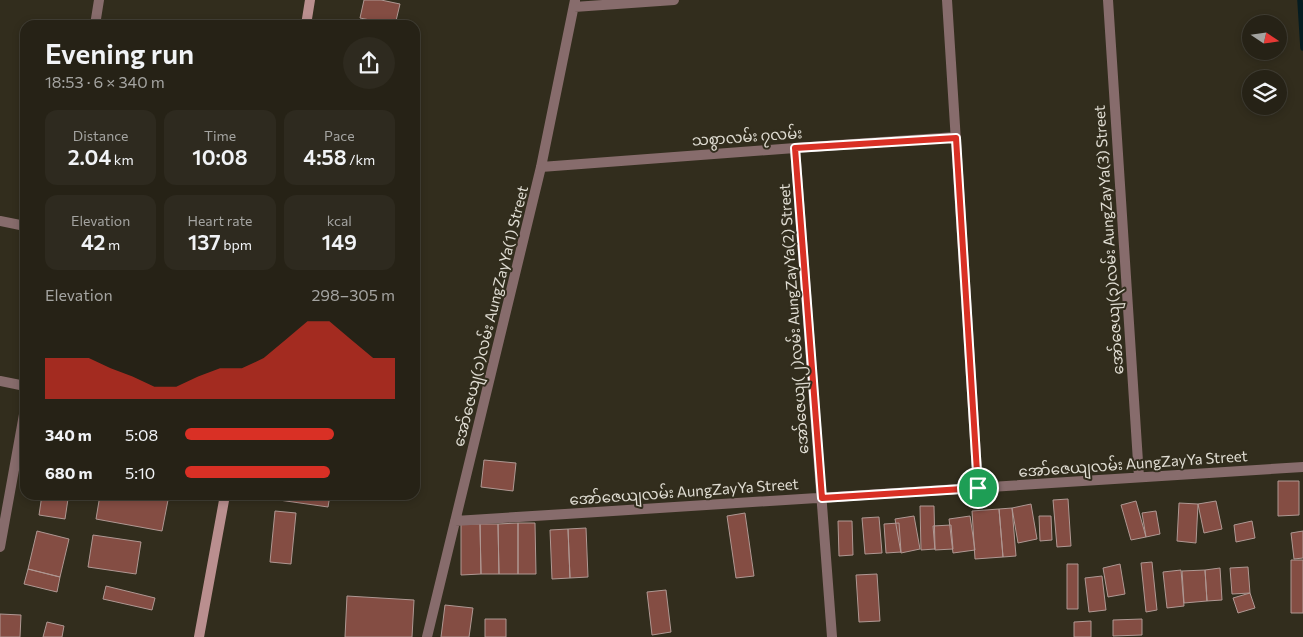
<!DOCTYPE html>
<meta charset="utf-8">
<style>
body{margin:0;font-family:Commissioner,"Noto Sans Myanmar",sans-serif;background:#2e2a1f;color:#f1f3f6;height:100vh;display:flex;flex-direction:column;font-size:19px;white-space:nowrap}
*{box-sizing:border-box;margin:0}
p{font-size:16px;color:#a4a4a1}
.icon{flex:none;width:28px;height:28px;fill:none;stroke:currentColor;stroke-width:2;stroke-linecap:round;stroke-linejoin:round}
.map{position:relative;flex:1;overflow:hidden}
.panel{position:absolute;left:20px;top:20px;width:400px;height:480px;display:flex;flex-direction:column;background:#262216;border-radius:15px;box-shadow:0 2px 8px #0003,0 0 0 1px #423f35}
.panel>*{flex:none}
.needle{width:32px;rotate:103deg}
.fabs{position:absolute;left:1242px;top:15px;display:grid;gap:10px}
.fabs a{display:grid;place-items:center;width:45px;height:45px;border-radius:50%;background:#262216;box-shadow:0 2px 8px #0003,0 0 0 1px #423f35;font-size:25px}
.pin{position:absolute;display:grid;place-items:center;width:42px;height:42px;color:#fff;margin:-21px;border:2px solid #fff;border-radius:50%;box-shadow:0 1px 5px #0007}
.round{display:grid;place-items:center;flex:none;width:52px;height:52px;border-radius:26px;background:#2e2a1f}
.headline{display:flex;align-items:center;justify-content:space-between;height:85px;padding:0 25px}
h1{font-size:28px;font-weight:600;line-height:38px}
.figures{display:grid;grid-template-columns:repeat(3,1fr);gap:8px;height:85px;padding:5px 25px}
.figures div{display:grid;align-content:center;border-radius:12px;background:#2e2a1f;text-align:center}
.figures b{font-size:21px;font-weight:600}
.figures small{font-size:14px;font-weight:400}
.figures p{font-size:14px}
.chart{height:140px;padding:10px 25px}
.chart p{display:flex;justify-content:space-between}
.chart svg{width:100%;height:90px;margin-top:5px;fill:#d93025;opacity:.7}
ul{padding:0 25px;list-style:none;font-size:16px}
li{display:grid;grid-template-columns:80px 60px 1fr;align-items:center;height:38px}
li i{height:12px;border-radius:6px;background:#d93025}
.map>svg:first-child{display:block}
</style>
<div class="map">
<svg width="1303" height="637" viewBox="0 0 1303 637">
<rect width="100%" height="100%" fill="#322d1d"/>
<g fill="none" stroke-linecap="round" stroke-linejoin="round">
<!-- stream -->
<path stroke="#051c21" stroke-width="5.5" d="M 1300,0 L 1303,48"/>
</g>
<!-- building -->
<path fill="#844d43" stroke="#af9893" d="M 364,0 L 381,0 L 400,4 L 395,25 L 360,18 Z
M 484,460 L 516,463 L 513,491 L 481,487 Z
M 1278,481 L 1299,481 L 1299,515 L 1278,516 Z
M 42,495 L 68,499 L 65,519 L 39,515 Z
M 100,495 L 169,495 L 162,531 L 96,519 Z
M 272,495 L 330,495 L 328,507 L 272,499 Z
M 1068,499 L 1071,546 L 1057,547 L 1053,500 Z
M 1136,501 L 1146,537 L 1131,540 L 1121,505 Z
M 1216,501 L 1222,529 L 1204,533 L 1198,504 Z
M 1179,503 L 1198,504 L 1196,543 L 1177,541 Z
M 1031,504 L 1037,539 L 1018,543 L 1012,508 Z
M 920,506 L 934,506 L 935,549 L 921,550 Z
M 1012,508 L 1016,556 L 1003,557 L 999,509 Z
M 999,509 L 1003,557 L 975,559 L 972,511 Z
M 275,511 L 296,513 L 291,564 L 270,562 Z
M 1156,511 L 1160,534 L 1146,537 L 1142,513 Z
M 745,513 L 754,576 L 736,578 L 727,516 Z
M 914,516 L 920,549 L 901,553 L 895,519 Z
M 970,516 L 975,550 L 953,553 L 949,519 Z
M 1039,516 L 1051,516 L 1052,540 L 1040,541 Z
M 879,517 L 882,553 L 865,554 L 862,518 Z
M 838,521 L 852,521 L 853,555 L 839,556 Z
M 1252,521 L 1255,538 L 1236,542 L 1234,525 Z
M 518,523 L 518,574 L 499,574 L 498,524 Z
M 518,523 L 535,523 L 536,574 L 518,574 Z
M 899,523 L 901,552 L 886,553 L 884,524 Z
M 461,524 L 480,524 L 481,574 L 461,575 Z
M 480,524 L 498,524 L 499,574 L 481,574 Z
M 951,525 L 953,549 L 935,550 L 933,526 Z
M 586,528 L 588,577 L 570,578 L 568,529 Z
M 568,529 L 570,578 L 552,579 L 550,530 Z
M 37,531 L 69,539 L 60,577 L 28,569 Z
M 1303,531 L 1303,558 L 1294,559 L 1291,533 Z
M 93,535 L 141,542 L 136,574 L 88,567 Z
M 1291,560 L 1303,560 L 1303,613 L 1291,613 Z
M 1152,562 L 1157,610 L 1146,612 L 1141,563 Z
M 1067,564 L 1078,564 L 1078,609 L 1067,609 Z
M 1120,564 L 1125,594 L 1108,597 L 1103,568 Z
M 1248,567 L 1250,593 L 1232,594 L 1230,568 Z
M 1220,568 L 1222,600 L 1207,601 L 1205,570 Z
M 28,569 L 60,577 L 57,592 L 24,584 Z
M 1181,570 L 1184,606 L 1167,608 L 1163,572 Z
M 1205,570 L 1207,601 L 1184,603 L 1182,571 Z
M 877,574 L 880,621 L 859,622 L 856,575 Z
M 1102,576 L 1106,610 L 1089,612 L 1085,578 Z
M 106,586 L 155,598 L 152,610 L 103,599 Z
M 666,590 L 671,632 L 652,635 L 647,592 Z
M 1250,593 L 1255,608 L 1238,613 L 1233,598 Z
M 347,596 L 414,600 L 412,637 L 345,637 Z
M 445,605 L 473,608 L 469,637 L 441,637 Z
M 0,614 L 21,615 L 20,637 L 0,637 Z
M 485,619 L 506,619 L 506,637 L 485,637 Z
M 1142,619 L 1142,635 L 1113,636 L 1113,620 Z
M 1091,621 L 1091,637 L 1074,637 L 1074,622 Z
M 47,622 L 64,626 L 62,637 L 43,637 Z"/>
<g fill="none" stroke-linecap="round" stroke-linejoin="round">
<!-- street -->
<path stroke="#876c6c" stroke-width="10" d="M 947,0 L 978,488
M 1108,0 L 1139,477
M 574,7 L 674,0
M 95,25 L 99,0
M 795,148 L 832,637
M 541,167 L 795,148 L 956,137
M 0,221 L 25,226
M 0,381 L 25,386
M 455,521 L 1303,467
M 0,547 L 25,409
M 427,637 L 541,167 L 575,0"/>
<!-- secondary -->
<path stroke="#ba8f8f" stroke-width="10" d="M 306,25 L 310,0
M 199,637 L 225,495"/>
</g>
<g fill="none" stroke-linecap="round" stroke-linejoin="round">
<defs>
<path id="route" d="M 956,138 L 978,488 L 822,498 L 795,148 Z"/>
</defs>
<!-- route casing -->
<use href="#route" stroke="#fff" stroke-width="10"/>
<!-- route -->
<use href="#route" stroke="#d93025" stroke-width="6"/>
</g>
<g text-anchor="middle" dominant-baseline="central" stroke-width="4" stroke-linejoin="round" paint-order="stroke">
<!-- street labels -->
<g font-size="15" fill="#e0ddd3" stroke="#322d1d">
<text transform="translate(747 136) rotate(-4)">သစွာလမ်း ၇လမ်း</text>
<text transform="translate(1108 240) rotate(-94)">အော်ဇေယျ(၃)လမ်း AungZayYa(3) Street</text>
<text transform="translate(490 316) rotate(-76)">အော်ဇေယျ(၁)လမ်း AungZayYa(1) Street</text>
<text transform="translate(793 319) rotate(-94)">အော်ဇေယျ(၂)လမ်း AungZayYa(2) Street</text>
<text transform="translate(1133 463) rotate(-4)">အော်ဇေယျလမ်း AungZayYa Street</text>
<text transform="translate(684 491) rotate(-4)">အော်ဇေယျလမ်း AungZayYa Street</text>
</g>
</g>
</svg>
<div class="fabs">
<a><svg class="needle" viewBox="-14 -14 28 28"><path d="M0-13l5 13h-10z" fill="#e53935"/><path d="M0 13l5-13h-10z" fill="#a4a4a1"/></svg></a>
<a><svg class="icon" aria-label="layers" viewBox="0 0 24 24"><path d="M12 4l9 5-9 5-9-5zM3 14l9 5 9-5"/></svg></a>
</div>
<div class="pin" style="left:978px;top:488px;background:#1e9e55"><svg class="icon" aria-label="arrive" viewBox="0 0 24 24"><path d="M6 21V4h12l-3 4 3 4H6"/></svg></div>
<section class="panel">
<div class="headline"><div><h1>Evening run</h1><p>18:53 · 6 × 340 m</p></div><a class="round"><svg class="icon" aria-label="share" viewBox="0 0 24 24"><path d="M12 15V3M7 8l5-5 5 5M5 13v7h14v-7"/></svg></a></div>
<div class="figures">
<div><p>Distance</p><b>2.04<small> km</small></b></div>
<div><p>Time</p><b>10:08</b></div>
<div><p>Pace</p><b>4:58<small> /km</small></b></div>
</div>
<div class="figures">
<div><p>Elevation</p><b>42<small> m</small></b></div>
<div><p>Heart rate</p><b>137<small> bpm</small></b></div>
<div><p>kcal</p><b>149</b></div>
</div>
<div class="chart"><p><span>Elevation</span>298–305 m</p>
<svg viewBox="0 0 160 44" preserveAspectRatio="none"><path d="M0 44V24L10 24L20 24L30 29L40 33L50 38L60 38L70 33L80 29L90 29L100 24L110 15L120 6L130 6L140 15L150 24L160 24V44z"/></svg>
</div>
<ul>
<li><b>340 m</b>5:08<i style="width:71%"></i></li>
<li><b>680 m</b>5:10<i style="width:69%"></i></li>
</ul>
</section>
</div>
